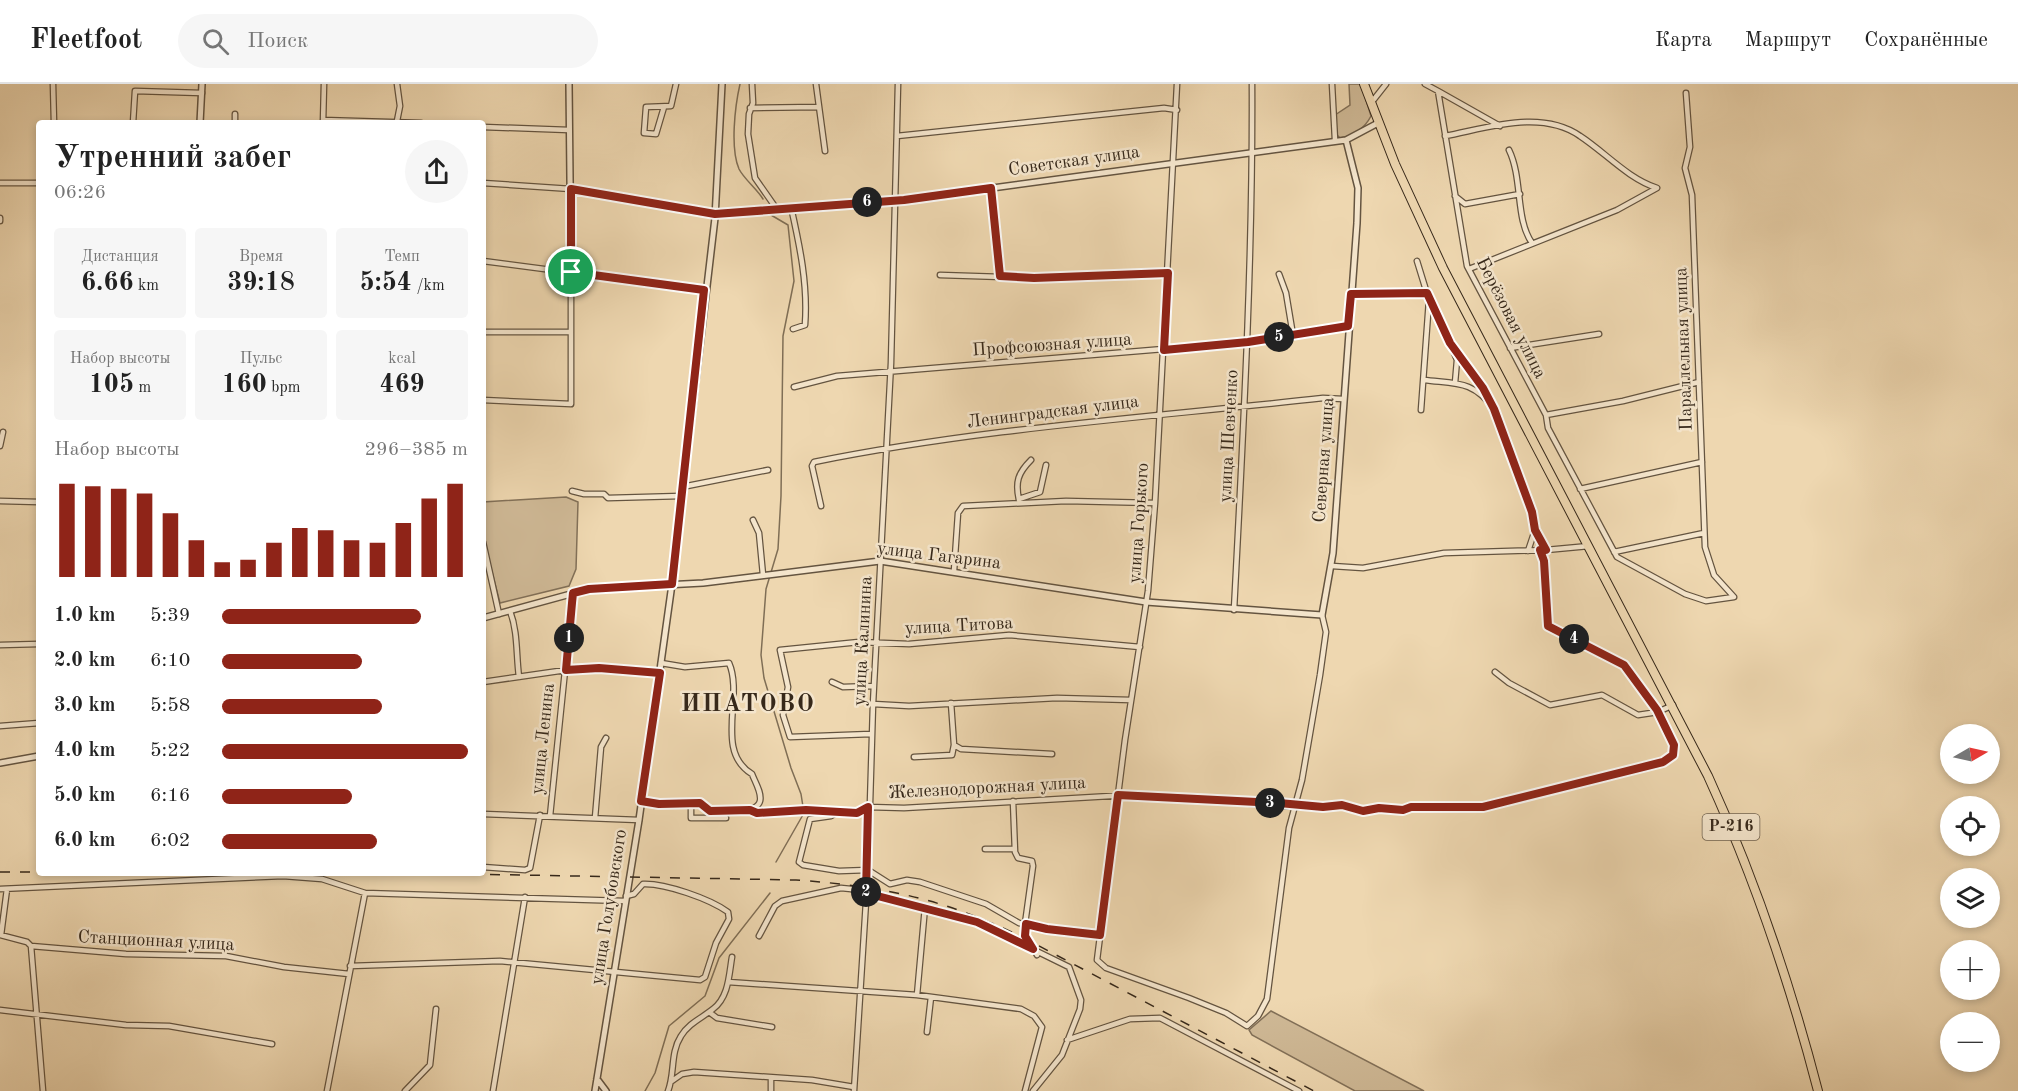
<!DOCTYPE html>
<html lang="ru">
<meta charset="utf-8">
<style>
body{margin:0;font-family:"Old Standard TT",serif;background:#f6f6f6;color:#222;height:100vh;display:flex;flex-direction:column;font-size:22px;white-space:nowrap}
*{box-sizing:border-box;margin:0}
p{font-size:20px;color:#767676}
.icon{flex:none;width:33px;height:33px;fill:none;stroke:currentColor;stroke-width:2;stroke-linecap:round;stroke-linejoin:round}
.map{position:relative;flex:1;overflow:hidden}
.drawer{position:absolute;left:36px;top:36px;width:450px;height:756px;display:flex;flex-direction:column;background:#fff;border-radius:6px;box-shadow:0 3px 9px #0003}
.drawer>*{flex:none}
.needle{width:39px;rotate:81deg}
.buttons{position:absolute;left:1940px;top:640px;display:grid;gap:12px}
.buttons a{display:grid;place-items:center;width:60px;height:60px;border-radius:50%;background:#fff;box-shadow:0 3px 9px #0003;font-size:30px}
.pin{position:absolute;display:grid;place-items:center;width:51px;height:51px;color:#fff;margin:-26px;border:3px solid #fff;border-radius:50%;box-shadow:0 2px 6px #0007}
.km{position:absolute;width:30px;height:30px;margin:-15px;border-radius:50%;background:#222;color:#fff;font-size:16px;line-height:30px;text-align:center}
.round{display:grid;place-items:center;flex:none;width:63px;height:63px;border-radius:32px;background:#f6f6f6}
.head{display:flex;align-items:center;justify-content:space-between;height:102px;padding:0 18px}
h1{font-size:33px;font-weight:600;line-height:45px}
.metrics{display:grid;grid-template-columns:repeat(3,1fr);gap:9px;height:102px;padding:6px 18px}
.metrics div{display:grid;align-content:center;border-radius:6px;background:#f6f6f6;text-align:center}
.metrics b{font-size:26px;font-weight:600}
.metrics small{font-size:16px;font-weight:400}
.metrics p{font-size:16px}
.chart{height:168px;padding:12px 18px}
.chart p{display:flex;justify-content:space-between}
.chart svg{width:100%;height:108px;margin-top:6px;stroke:#8f2418;stroke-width:6}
ul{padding:0 18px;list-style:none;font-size:20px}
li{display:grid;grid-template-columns:96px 72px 1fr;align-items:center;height:45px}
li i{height:15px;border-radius:8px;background:#8f2418}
header{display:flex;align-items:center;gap:36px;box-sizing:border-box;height:84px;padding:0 30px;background:#fff;border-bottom:2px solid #e0e0e0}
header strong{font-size:28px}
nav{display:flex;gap:33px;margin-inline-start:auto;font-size:21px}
.search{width:420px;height:54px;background:#f6f6f6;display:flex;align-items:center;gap:15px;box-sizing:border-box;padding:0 21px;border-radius:33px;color:#767676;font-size:22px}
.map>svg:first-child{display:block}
</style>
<header>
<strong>Fleetfoot</strong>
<div class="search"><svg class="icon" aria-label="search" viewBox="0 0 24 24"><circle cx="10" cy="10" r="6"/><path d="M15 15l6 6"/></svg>Поиск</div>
<nav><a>Карта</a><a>Маршрут</a><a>Сохранённые</a></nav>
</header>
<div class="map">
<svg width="2018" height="1007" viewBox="0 0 2018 1007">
<rect width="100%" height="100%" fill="#eed7b0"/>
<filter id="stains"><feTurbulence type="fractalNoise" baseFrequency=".00333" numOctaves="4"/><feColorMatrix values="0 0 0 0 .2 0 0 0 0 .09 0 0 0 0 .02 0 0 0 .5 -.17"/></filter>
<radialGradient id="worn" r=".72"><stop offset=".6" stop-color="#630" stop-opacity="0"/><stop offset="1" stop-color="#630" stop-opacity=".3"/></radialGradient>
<!-- green -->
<path fill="#cfb996" stroke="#827058" stroke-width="1.5" d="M 1349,0 L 1361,0 L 1371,32 C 1365,44 1353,52 1340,54 L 1337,51 L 1335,31 L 1350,21 Z
M 566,413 L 578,418 L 576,485 L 569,502 L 500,519 L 483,453 L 483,418 Z
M 1271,927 L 1424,1007 L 1355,1007 L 1252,951 L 1249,946 Z"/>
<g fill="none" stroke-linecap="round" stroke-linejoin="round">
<!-- stream -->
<path stroke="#7f6e55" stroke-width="1.5" d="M 740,0 C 735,22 730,64 739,85 C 744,95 757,105 763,115
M 771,131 L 788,141 L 794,197 L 783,252 L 781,412 L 778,465 L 766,505 L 761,571 L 764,594 L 791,684 L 801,710 L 804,729 L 776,778
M 645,1007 L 655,989 L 669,942 L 705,912 L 719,874 L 770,809"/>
<defs>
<path id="minor" d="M 53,0 L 54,39
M 752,0 L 753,19 L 749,30 L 748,50 L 755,94 L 776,124
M 816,0 L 825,67
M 1177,0 L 1155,419 L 1148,507 L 1125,656 L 1097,876 L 1106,884 L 1189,914 L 1226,929 L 1247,942 L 1258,932 L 1267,915 L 1289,744 L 1302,696 L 1320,591 L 1326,548 L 1322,531
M 1332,0 L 1335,56
M 1425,0 L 1438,7 L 1467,182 L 1546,331 L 1548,344 L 1617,473 L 1685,510 L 1706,517 L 1734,513 L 1714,491 L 1705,463 L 1692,111 L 1685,84 L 1690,63 L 1686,9
M 1438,7 L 1500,42
M 1371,19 L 1386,0
M 664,23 L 656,50 L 644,49 L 646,23 L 671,22 L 676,0
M 750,24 L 819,23
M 323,36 L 421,39
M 397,37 L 400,22 L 397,0
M 133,39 L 135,7 L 202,9
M 235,39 L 235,30
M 323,39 L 324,0
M 483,43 L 569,46
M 897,52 L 1164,24 L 1177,26
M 1445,52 C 1488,44 1541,25 1580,52 C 1606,69 1627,94 1657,104 L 1617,126 L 1469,185
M 1509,66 C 1523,95 1515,135 1532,159
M 0,99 L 39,99
M 483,99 L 571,105
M 991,104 L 1000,192
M 1455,112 L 1465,120 L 1520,110
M 791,123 C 800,163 808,201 805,241 L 793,245
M 0,134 L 0,137
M 483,177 L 704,206
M 1417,177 L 1429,216 L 1421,326
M 1279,190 L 1286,209 L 1293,251
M 940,191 L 1034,194 L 1168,189
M 1351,210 L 1427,209
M 1429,214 L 1433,218 L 1457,276 L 1455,299
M 483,248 L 571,248
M 1510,264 L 1599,250
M 1457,269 L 1489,316
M 1424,296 C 1456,300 1473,296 1494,325 L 1532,428 L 1535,446 L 1546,466
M 794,303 L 837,292 L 1248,258 L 1349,241
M 483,316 L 571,320 L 571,188
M 1546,331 L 1623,317 L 1699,298
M 0,362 L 3,348
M 682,403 L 768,386
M 1580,405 L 1702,378
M 572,407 L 584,410 L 604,410 L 608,414 L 681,412
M 1019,415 L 1040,408 L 1046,381
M 1019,416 C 1015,398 1018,389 1031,376
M 0,417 L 39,418
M 821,422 L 812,382 L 814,378 C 982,344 1153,333 1323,314 L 1343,315
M 753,436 L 759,449 L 763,491
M 483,458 L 499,530
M 1528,467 L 1535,446
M 1614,468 L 1704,449
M 1332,482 L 1363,484 L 1444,469 L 1546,466 L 1589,462
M 954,487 L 958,429 L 963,422 L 1066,417 L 1155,419
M 1234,526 C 1243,351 1253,175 1252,0
M 510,527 C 518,548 516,570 519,593
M 0,561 L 39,560
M 1495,588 L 1509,599 L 1550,621 L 1602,611 L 1638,631 L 1658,628 L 1624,581 L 1548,542 L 1544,477 L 1540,467
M 483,598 L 566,586 L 599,584 L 660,589
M 832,598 L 843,603 L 874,602
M 951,619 L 954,661 L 961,665 L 1052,670
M 873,620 L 909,622 L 1057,614 L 1131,616
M 0,642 L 39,639
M 871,650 L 790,653 L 783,631 L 788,603 L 780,566 L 859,558 L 909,560 L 1009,551 L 1140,563
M 914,673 L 952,671 L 954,661
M 641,717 L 659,720 L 700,719 C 703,721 707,726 711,727 C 722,729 757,730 760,717 C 762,709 755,698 752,690 C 714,667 744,613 729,579 L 685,583 L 661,579
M 1013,717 L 1015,768 L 1018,774 L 1032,777 L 1033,782 L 1024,847 L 1037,871
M 691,719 L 691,734 L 726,734
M 750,726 L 757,729 L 806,726 L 857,728 L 863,728 L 868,723 L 904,724 L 1128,711 L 1296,723 L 1342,721 L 1363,727 L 1379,725 L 1403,726 L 1411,723 L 1483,723 L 1667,676 L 1673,671 L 1674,661 L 1658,628 L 1673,621
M 838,728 L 831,732 L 810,735 L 799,778 L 803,781 L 839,787 L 868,786 L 890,800 L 907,796 L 920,798 L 986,820 L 1019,839 L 1047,845 L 1100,851
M 483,730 L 639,736
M 550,732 L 573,509
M 595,734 L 601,663 L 606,654
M 985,765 L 1014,765
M 483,783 L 525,786 L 530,784 L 540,731
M 0,805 L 283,792 L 322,795 L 365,809 L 625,817
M 0,851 L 27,858 L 31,862 L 126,870 L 226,872 L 284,883 L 349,890
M 1,851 L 7,805
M 759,852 L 775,822 L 782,817 L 841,804 L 851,805 L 977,838 L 1069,883 L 1081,916 L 1080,925 L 1062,971 L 1033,1007
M 31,862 L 43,1007
M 350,882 L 500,877 L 700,896 L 705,893 L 716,859 L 729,835 L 728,828 C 710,815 665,799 643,800 L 634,810 L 626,812
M 728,898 L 917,911 L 1021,925 L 1034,932 L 1042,943 L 1025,1007
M 917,911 L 925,823
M 0,926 L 126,941 L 169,942 L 272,960
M 709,928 L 717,934 L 772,943
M 927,948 L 931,913
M 1067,956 L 1130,935 L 1160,934 L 1299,1007
M 672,997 L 682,990 L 694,988 L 812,996 L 854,1003
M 327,1007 L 365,809
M 405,1007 L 430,981 L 436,925
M 493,1007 L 525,813
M 668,1007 C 675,990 670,969 681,952 C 689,939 702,934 713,925 C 729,913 729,890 732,873
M 771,1007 L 771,995
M 854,1007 L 868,786 L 873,620 L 891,279 L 898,0"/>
<path id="tertiary" d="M 569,0 L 571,188
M 200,39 L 202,0
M 571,105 L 715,130 L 904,116 L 1346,56 L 1378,39
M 483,534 L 589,505 L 703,499 L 880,477 L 1146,518 L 1322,531 L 1333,469 L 1357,139 L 1358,104 L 1346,56
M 0,679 L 39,672
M 597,995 L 606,1007
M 595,1007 L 639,736 L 672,500 L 715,134 L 722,0"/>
<path id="trunk" d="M 1364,0 L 1395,80 L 1443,184 L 1708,692 C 1755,795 1790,899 1818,1007"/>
</defs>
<!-- minor casing -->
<use href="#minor" stroke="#645440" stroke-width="7"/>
<!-- tertiary casing -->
<use href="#tertiary" stroke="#645440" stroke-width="8"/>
<!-- trunk casing -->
<use href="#trunk" stroke="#36281a" stroke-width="10"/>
<!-- minor -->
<use href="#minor" stroke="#f4e5cc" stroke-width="4.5"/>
<!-- tertiary -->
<use href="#tertiary" stroke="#f4e5cc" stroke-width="5"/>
<!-- trunk -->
<use href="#trunk" stroke="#eed7b0" stroke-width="8"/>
<!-- rail -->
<path stroke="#36281a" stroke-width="1.5" stroke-dasharray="10 10" stroke-linecap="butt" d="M 0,788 L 39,788
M 410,789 L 796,796 C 882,802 945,815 1022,853 L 1314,1007"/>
</g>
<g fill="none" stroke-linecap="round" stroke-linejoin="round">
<defs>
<path id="route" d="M 991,104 L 1000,192 L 1034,194 L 1168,189 L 1164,266 L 1248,258 L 1348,242 L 1351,210 L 1427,209 L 1450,259 L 1483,304 L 1494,325 L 1532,428 L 1535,446 L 1546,466 L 1540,466 L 1544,477 L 1548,542 L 1624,581 L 1657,626 L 1674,661 L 1673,671 L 1663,678 L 1483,723 L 1411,723 L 1403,726 L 1379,724 L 1363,727 L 1342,721 L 1323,723 L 1279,719 L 1118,711 L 1100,851 L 1047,845 L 1026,840 L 1025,852 L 1033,865 L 977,838 L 866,809 L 868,723 L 857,729 L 806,726 L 757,729 L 750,726 L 710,727 L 700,719 L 659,720 L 641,717 L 660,589 L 599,584 L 566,586 L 572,519 L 573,509 L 589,505 L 672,500 L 704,206 L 571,188 L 571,105 L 715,130 L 904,116 Z"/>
</defs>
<!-- route casing -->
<use href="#route" stroke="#fff" stroke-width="12"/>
<!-- route -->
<use href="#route" stroke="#8f2418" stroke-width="8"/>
</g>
<g text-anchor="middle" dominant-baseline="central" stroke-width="5" stroke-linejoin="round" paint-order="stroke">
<!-- shield labels -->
<rect fill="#f4e5cc" stroke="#6f614f" stroke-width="1.5" x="1702.5" y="730" width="57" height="26" rx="4.5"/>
<g font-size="16" font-weight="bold" fill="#36281a">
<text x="1731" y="743">Р-216</text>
</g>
<!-- street labels -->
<g font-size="18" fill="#36281a" stroke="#f4e5cc">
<text transform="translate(1074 77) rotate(-8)">Советская улица</text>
<text transform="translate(1511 234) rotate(63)">Берёзовая улица</text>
<text transform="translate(1052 261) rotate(-4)">Профсоюзная улица</text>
<text transform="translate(1684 265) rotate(-92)">Параллельная улица</text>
<text transform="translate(1053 328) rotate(-7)">Ленинградская улица</text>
<text transform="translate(1229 352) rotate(-87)">улица Шевченко</text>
<text transform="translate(1324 376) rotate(-86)">Северная улица</text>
<text transform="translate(1139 439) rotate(-86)">улица Горького</text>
<text transform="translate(939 472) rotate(7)">улица Гагарина</text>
<text transform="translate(959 542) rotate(-3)">улица Титова</text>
<text transform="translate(863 557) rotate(-87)">улица Калинина</text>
<text transform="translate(543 655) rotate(-84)">улица Ленина</text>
<text transform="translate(987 704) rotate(-3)">Железнодорожная улица</text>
<text transform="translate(609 823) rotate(-81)">улица Голубовского</text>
<text transform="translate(156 857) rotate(3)">Станционная улица</text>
</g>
<!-- district labels -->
<g font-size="24" font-weight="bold" letter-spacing="1.5" fill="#36281a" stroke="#f4e5cc">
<text x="748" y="621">ИПАТОВО</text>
</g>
</g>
<rect width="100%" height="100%" filter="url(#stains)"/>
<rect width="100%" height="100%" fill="url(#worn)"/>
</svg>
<div class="buttons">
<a><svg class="needle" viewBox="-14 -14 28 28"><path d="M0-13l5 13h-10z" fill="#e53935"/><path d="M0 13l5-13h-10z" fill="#767676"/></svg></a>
<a><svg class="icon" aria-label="locate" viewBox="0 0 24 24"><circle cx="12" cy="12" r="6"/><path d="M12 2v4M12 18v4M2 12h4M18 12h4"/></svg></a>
<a><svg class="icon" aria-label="layers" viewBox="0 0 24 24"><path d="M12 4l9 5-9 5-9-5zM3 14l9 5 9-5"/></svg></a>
<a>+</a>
<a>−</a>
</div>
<div class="pin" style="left:571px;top:188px;background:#1e9e55"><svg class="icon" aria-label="arrive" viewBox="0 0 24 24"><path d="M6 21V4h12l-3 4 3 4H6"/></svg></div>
<b class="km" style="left:569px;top:554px">1</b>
<b class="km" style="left:866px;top:808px">2</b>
<b class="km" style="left:1270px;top:719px">3</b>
<b class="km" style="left:1574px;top:555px">4</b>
<b class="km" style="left:1279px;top:253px">5</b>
<b class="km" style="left:867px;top:118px">6</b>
<section class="drawer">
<div class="head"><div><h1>Утренний забег</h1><p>06:26</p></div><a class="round"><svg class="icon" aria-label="share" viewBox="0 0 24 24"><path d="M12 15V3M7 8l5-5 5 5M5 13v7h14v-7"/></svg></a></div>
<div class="metrics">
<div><p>Дистанция</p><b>6.66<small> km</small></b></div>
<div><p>Время</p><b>39:18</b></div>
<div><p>Темп</p><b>5:54<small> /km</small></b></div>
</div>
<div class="metrics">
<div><p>Набор высоты</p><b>105<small> m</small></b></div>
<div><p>Пульс</p><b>160<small> bpm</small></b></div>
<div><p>kcal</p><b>469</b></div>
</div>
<div class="chart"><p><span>Набор высоты</span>296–385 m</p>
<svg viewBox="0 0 160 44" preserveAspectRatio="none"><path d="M5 44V6M15 44V7M25 44V8M35 44V10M45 44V18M55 44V29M65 44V38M75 44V37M85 44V30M95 44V24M105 44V25M115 44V29M125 44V30M135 44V22M145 44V12M155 44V6"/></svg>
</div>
<ul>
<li><b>1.0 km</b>5:39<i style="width:81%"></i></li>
<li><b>2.0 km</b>6:10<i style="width:57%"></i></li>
<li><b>3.0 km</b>5:58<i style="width:65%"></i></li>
<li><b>4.0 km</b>5:22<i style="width:100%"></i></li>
<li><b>5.0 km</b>6:16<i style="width:53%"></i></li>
<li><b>6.0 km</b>6:02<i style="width:63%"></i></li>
</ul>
</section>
</div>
